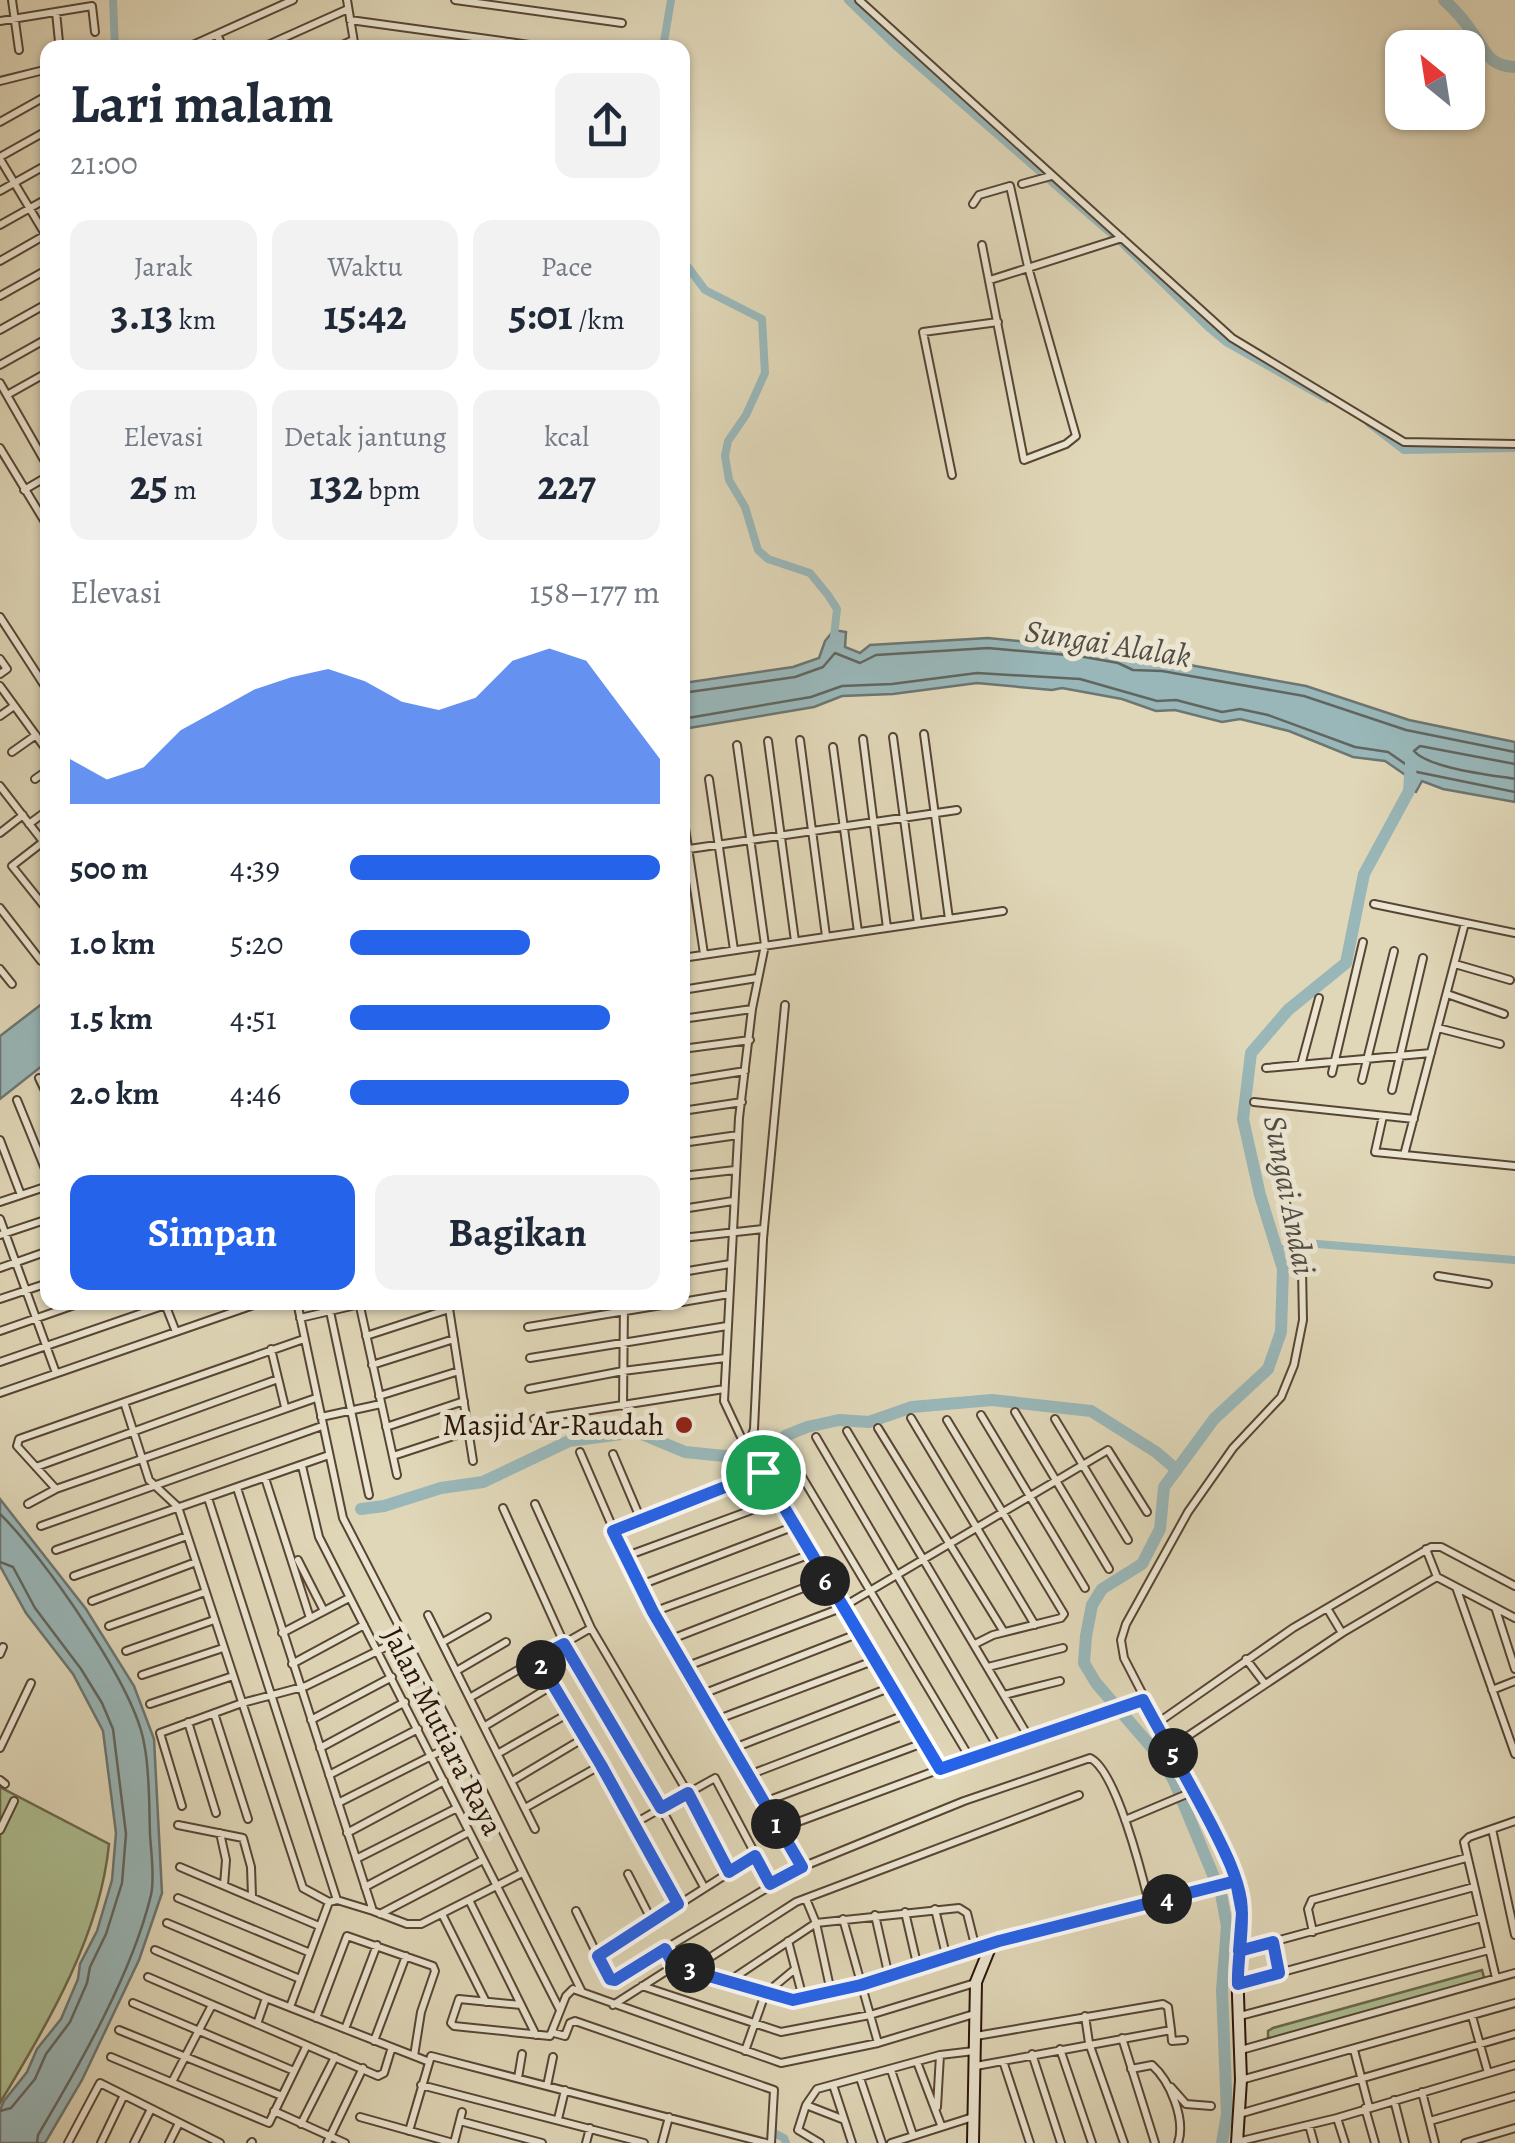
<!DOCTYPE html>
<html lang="id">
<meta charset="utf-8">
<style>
body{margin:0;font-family:Alegreya,serif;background:#f2f2f3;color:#1f2937;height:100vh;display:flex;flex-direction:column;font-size:38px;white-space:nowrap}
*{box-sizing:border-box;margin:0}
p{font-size:32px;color:#747a83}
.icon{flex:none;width:55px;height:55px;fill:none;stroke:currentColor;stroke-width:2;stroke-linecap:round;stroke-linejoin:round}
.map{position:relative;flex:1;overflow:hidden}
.side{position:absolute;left:40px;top:40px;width:650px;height:1270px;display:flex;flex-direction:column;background:#fff;border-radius:20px;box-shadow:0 2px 8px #0004}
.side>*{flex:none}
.needle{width:65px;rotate:330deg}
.fabs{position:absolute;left:1385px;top:30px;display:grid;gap:20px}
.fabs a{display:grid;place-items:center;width:100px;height:100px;border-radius:20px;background:#fff;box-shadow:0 2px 8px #0004;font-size:50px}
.pin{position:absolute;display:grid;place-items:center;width:85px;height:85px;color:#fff;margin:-42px;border:5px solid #fff;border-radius:50%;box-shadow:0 2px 10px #0007}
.km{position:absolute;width:50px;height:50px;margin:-25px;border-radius:50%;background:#222;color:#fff;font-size:28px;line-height:50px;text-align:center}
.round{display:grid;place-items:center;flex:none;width:105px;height:105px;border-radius:20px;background:#f2f2f3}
.head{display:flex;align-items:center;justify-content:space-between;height:170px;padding:0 30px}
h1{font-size:55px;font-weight:700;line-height:75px}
.figures{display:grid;grid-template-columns:repeat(3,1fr);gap:15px;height:170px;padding:10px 30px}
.figures div{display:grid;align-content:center;border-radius:20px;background:#f2f2f3;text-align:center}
.figures b{font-size:42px;font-weight:700}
.figures small{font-size:28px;font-weight:400}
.figures p{font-size:28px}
.chart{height:280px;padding:20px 30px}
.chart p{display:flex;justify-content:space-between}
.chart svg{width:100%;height:180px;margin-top:10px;fill:#2563eb;opacity:.7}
.cta{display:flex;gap:20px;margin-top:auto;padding:20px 30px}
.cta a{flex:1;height:115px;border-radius:20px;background:#2563eb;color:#fff;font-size:40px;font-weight:700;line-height:115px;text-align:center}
.cta a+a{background:#f2f2f3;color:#1f2937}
ul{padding:0 30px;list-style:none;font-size:32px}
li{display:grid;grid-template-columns:160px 120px 1fr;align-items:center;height:75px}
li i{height:25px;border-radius:12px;background:#2563eb}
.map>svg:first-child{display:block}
</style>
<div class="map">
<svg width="1515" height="2143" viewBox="0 0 1515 2143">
<rect width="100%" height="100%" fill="#e0d7b8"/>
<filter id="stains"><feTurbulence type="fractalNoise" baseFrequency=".002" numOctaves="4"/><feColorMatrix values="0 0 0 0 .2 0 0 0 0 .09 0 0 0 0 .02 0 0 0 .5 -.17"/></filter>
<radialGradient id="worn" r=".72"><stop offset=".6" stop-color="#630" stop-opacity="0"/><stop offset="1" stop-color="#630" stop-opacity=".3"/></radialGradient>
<!-- green -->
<path fill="#adbf93" stroke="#6b6a4e" stroke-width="2.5" d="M 0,1787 L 109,1844 C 100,1937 47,2024 0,2103 Z
M 1482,1970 L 1485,1981 L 1268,2040 L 1268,2031 L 1273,2028 Z"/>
<!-- water -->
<path fill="#99b7b9" stroke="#6c7672" stroke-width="2.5" d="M 834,630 L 846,632 L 845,647 L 860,653 L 870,645 L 988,638 L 1081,647 L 1122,653 L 1134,660 L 1162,660 L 1306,686 L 1409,720 L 1515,742 L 1515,802 L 1443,789 L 1422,781 L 1416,792 L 1409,791 L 1411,783 L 1407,776 L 1385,761 L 1353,757 L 1289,731 L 1240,719 L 1222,722 L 1175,710 L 1156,711 L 1122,699 L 1062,688 L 1052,690 L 977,683 L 893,694 L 842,696 L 814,707 L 683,729 L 683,683 L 793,667 L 819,658 L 825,641 Z
M 47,1000 L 47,1062 L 0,1099 L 0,1036 Z
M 0,1499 L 86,1609 L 134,1686 L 154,1739 L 162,1893 L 139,1960 L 82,2080 L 45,2143 L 0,2143 L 0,2110 L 4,2101 L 27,2072 L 37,2049 L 61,2019 L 78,1979 L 80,1964 L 97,1931 L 112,1880 L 116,1833 L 103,1731 L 73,1674 L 26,1613 L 0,1566 Z"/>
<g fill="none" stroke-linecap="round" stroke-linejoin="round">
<!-- shore -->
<path stroke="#616660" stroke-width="2.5" d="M 682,693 L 795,677 L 823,667 L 835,653 L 860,663 L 876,655 L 988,648 L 1079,656 L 1118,663 L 1133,670 L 1162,671 L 1304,696 L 1406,730 L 1515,752
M 682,719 L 811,697 L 842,686 L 892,684 L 977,673 L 1080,679 L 1157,701 L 1176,700 L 1222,712 L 1240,709 L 1268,715 L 1355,747 L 1388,752 L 1417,772 L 1515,792
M 1515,764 L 1420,746 L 1414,751 C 1428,768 1491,775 1515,779
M 0,1514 C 43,1556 134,1685 144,1743 C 150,1772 149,1805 150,1834 C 151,1853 155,1877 151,1895 C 132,1974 80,2064 38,2135 L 37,2143
M 0,1562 L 13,1567 L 35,1608 L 81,1669 L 102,1703 L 113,1729 L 126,1834 L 122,1883 L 106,1934 L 90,1967 L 87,1983 L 70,2022 L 46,2054 L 35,2079 L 11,2108 L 0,2111"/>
<!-- canal -->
<path stroke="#99b7b9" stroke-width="8" d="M 113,0 L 115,48
M 848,0 L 897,47 L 1122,243 L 1208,327 L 1226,342 L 1327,399
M 663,48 L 671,0
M 682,259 L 705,290 L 762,319 L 765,373 L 746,415 L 728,441 L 725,456 L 729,480 L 745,507 L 758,550 L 768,559 L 810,573 L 828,595 L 837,609 L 834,636
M 1369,423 L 1404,450 L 1515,448
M 1276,1251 L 1305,1243 L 1515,1260
M 773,2125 L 772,2132 L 784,2138 L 786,2143"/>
<!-- river -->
<path stroke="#99b7b9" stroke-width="12" d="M 1444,0 C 1454,9 1464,20 1472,32 C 1486,51 1488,66 1515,67
M 361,1509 L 384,1506 L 441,1488 L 483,1482 L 569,1441 L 637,1432 L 685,1452 L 725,1456 L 761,1453 L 787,1435 L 807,1427 L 839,1420 L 869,1422 L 912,1407 L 992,1400 L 1091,1411 L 1156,1452 L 1177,1470
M 1222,2143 L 1227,2114 L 1222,1990 L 1227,1926 L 1221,1894 L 1174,1781 L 1160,1757 L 1096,1683 L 1084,1663 L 1086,1636 L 1092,1605 L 1102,1589 L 1142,1564 L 1160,1529 L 1164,1487 L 1214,1419 L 1268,1369 L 1281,1332 L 1283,1269 L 1260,1195 L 1243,1119 L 1251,1053 L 1288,1010 L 1346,963 L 1364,874 L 1409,791 L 1411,763"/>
<defs>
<path id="street" d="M 12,0 L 19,50
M 347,0 L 355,48
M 455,0 L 622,23
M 859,0 L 1232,338 L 1404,442 L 1515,444
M 56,12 L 59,42
M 350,20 L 502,41
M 0,21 L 92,6 L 95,32
M 217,34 L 223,48
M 186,48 L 293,0
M 261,48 L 348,9
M 336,48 L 353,40
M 501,48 L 502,41 L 549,48
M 0,81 L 48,69
M 0,122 L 48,95
M 0,157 L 48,130
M 0,159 L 48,239
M 1022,184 L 1051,176
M 0,191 L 48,164
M 973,204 L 979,195 L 1010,186 L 1028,267 L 1076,436 L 1066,444 L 1024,460 L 982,245
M 0,225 L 48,198
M 0,261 L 47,234
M 990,280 L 1122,238
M 0,296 L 48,269
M 0,330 L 48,303
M 0,365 L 48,338
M 0,383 L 48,467
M 7,395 L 48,372
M 0,448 L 48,527
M 952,475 L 923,332 L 998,322
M 24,490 L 48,476
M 0,617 L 48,691
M 0,659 L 7,669 L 0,674
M 0,686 L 48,752
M 0,716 L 14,706
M 924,734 L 949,919
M 893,737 L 918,923
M 863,739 L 887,928
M 800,740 L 826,936
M 768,741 L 795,941
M 737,745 L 765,945 L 752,1009 L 739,1118 L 724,1401 L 740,1435 L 830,1589 L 940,1769
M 833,747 L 858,932
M 12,752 L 36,735
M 35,779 L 48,770
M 709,779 L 734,950
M 0,786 L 48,848
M 682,808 L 704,954
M 29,824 L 48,810
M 0,833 L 23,815
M 43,842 L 12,866 L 48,911
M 682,850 L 957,810
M 1374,904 L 1515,933
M 0,908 L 41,961
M 682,958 L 1003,911
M 1455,964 L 1510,980
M 0,969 L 12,984
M 682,990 L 757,978
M 1447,994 L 1504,1014
M 682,1019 L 752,1009
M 1438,1028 L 1500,1044
M 682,1049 L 750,1040
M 1301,1065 L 1319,998
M 1266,1068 L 1431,1053
M 1332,1073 L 1363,942
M 39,1078 L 48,1097
M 1362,1080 L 1394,951
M 682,1081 L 745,1071
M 1392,1090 L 1423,958
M 17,1100 L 48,1176
M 1254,1102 L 1414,1119
M 682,1111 L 742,1102
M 1383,1116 L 1375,1152 L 1515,1166
M 0,1140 L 21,1195
M 682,1143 L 738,1135
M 1404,1155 L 1465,923
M 682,1176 L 735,1170
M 0,1202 L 48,1186
M 682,1209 L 733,1201
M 0,1219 L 56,1373
M 0,1235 L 48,1219
M 682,1238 L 763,1229
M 0,1268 L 48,1251
M 682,1272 L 730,1264
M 1438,1276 L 1488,1284
M 0,1299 L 48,1283
M 297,1302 L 343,1518 L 459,1742 L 582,1992
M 328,1302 L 369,1495
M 359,1302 L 397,1475
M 448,1302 L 473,1461
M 682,1302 L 729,1294
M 165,1304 L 176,1332
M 300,1318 L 369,1302
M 528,1327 L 680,1302
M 0,1331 L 83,1302
M 366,1336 L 449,1309
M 271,1349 L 285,1407
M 530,1358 L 727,1326
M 0,1362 L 174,1302
M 372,1365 L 454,1339
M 529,1389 L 623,1371 L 725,1358
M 0,1393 L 262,1302
M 379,1396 L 459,1371
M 124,1402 L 149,1480 L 178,1507 L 303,1888 L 329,1902 L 337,1900 L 373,1911
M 623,1406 L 624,1302
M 1015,1412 L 1109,1569
M 981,1415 L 1085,1588
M 321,1417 L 381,1404
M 911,1418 L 1035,1625
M 534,1419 L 724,1389
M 1055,1419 L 1128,1540
M 947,1420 L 1064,1614 L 1061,1618 L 993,1635 L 975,1644
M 386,1427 L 464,1401
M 878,1428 L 1004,1632
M 847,1431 L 1031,1741
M 816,1437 L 999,1749
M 748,1446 L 754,1429 L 763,1239 L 785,1005
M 580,1452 L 638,1586 L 802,1867
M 613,1454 L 641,1520
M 789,1455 L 970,1758
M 393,1456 L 469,1431
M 302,1466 L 319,1537 L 560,2010
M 36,1467 L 278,1379
M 265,1478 L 310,1618
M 237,1488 L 373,1911 L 407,1924 L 421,1924 L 522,1873
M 56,1489 L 17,1446 L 19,1439 L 304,1339
M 208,1498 L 337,1900
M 28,1504 L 56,1489 L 316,1398
M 535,1504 L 591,1628 L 688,1793 L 729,1871
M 503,1508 L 564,1643 L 661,1808 L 704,1887
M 41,1526 L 322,1426
M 613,1531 L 763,1472
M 1426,1549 L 1437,1577 L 1515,1618
M 56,1550 L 329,1455
M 624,1557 L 779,1500
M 298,1560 L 324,1611
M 74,1576 L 187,1536
M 638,1586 L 795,1526
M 1456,1587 L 1515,1754
M 92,1601 L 196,1562
M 1327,1608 L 1342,1633
M 1496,1610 L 1515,1669
M 653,1612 L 811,1554
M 428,1615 L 535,1829
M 109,1626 L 205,1592
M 282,1633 L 349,1598
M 669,1640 L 824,1580
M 443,1642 L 487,1617
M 126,1651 L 214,1620
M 0,1654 L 3,1647
M 537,1659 L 601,1765 L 678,1904
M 1246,1659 L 1265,1684
M 292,1664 L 364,1625
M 685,1667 L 841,1608 L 1108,1450 L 1147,1512
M 988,1667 L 1063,1648
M 458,1670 L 506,1642
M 142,1675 L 223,1648
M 1492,1690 L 1515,1681
M 700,1695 L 857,1634
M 1004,1695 L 1060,1681
M 471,1697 L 591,1628
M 150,1704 L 233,1676
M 214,1713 L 248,1819
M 311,1720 L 392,1677
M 716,1720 L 873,1661
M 188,1722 L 216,1813
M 1156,1724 L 1293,1628 L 1431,1547 L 1441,1547 L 1515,1586
M 485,1726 L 553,1685
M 0,1748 L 31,1683
M 320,1748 L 405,1702
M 734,1748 L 889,1688
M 1170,1748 L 1342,1633 L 1437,1577
M 499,1753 L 569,1713
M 329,1775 L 418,1729
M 749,1775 L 905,1715
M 0,1780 L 5,1784
M 512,1781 L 584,1738
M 764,1802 L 923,1743
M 338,1803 L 459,1742
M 182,1806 L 160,1733 L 242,1703 L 306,1686 L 404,1638
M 525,1808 L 601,1765
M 1125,1820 L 1194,1791
M 635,1823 L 715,1778 L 771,1884
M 178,1825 L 243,1838 L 251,1867 L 252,1896
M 779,1829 L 970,1758 L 1031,1741 L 1143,1699
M 1492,1829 L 1515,1935
M 0,1830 L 14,1801
M 220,1833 L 226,1860 L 224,1885
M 347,1833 L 444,1781
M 356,1859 L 457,1808
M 180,1867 L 319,1926
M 628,1874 L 652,1921
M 1236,1881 L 1222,1848 L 1124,1658 L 1121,1640 L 1126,1624 L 1188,1512 L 1233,1448 L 1281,1397 L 1294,1365 L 1303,1320 L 1302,1269 L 1289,1224 L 1279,1152
M 365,1887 L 469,1832
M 1202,1890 L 1230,1883
M 178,1898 L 308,1952
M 806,1899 L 816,1923 L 831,1992
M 469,1900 L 536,2035
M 935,1909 L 947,1959
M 576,1911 L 608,1977 L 613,1980 L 802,1867 L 964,1801 L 1090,1758 C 1116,1770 1142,1874 1149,1903
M 905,1912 L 918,1968
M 380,1914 L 483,1860
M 442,1914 L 486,2002
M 875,1915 L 889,1977
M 843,1919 L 878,2043
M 167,1923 L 300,1979
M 1313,1932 L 1308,1909 L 1312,1900 L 1466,1858
M 788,1941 L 803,1998
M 1273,1942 L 1279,1973
M 155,1950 L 266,1998 L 427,2061
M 1239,1951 L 1474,1887
M 598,1956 L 755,1856
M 692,1969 L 796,1902 L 1079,1795
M 148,1977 L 378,2076 L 384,2073 L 391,2050
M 1496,1978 L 1464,1842 L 1469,1837 L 1515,1821
M 726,1983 L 816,1923 L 959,1908 L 967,1913 L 976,1949
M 1238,1984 L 1481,1918
M 642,1986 L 781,2032 L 870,2015 L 975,1983
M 133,2003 L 294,2071
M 521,2005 L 459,1999 L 451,2023 L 454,2026 L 550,2036 L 566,1996 L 573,1989 L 781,2063 L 878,2043 L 974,2014
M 613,2005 L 674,1966 L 793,2000 L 861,1985 L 990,1945
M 290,2007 L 329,1902
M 1085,2016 L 1089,2043 L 1124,2143
M 1240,2016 L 1489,1950
M 1472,2016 L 1488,2073
M 316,2018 L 347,1936 L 433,1966 L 435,1971 L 421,2012 L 414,2056
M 257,2024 L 266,1998
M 345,2029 L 377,1945
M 119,2030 L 282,2096
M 554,2033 L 565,2036 L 570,2023 L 575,2021 L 774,2090 L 771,2143
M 976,2036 L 1163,2004 L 1168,2007 L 1171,2030
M 1122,2038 L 1155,2143
M 374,2041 L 406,1956
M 1060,2049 L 1092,2143
M 1241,2050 L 1515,1973
M 1354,2050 L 1369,2107
M 745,2051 L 765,1994 L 795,1969
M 1032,2054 L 1061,2143
M 111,2057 L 269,2123 L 306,2047
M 1003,2061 L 1030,2143
M 917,2062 L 941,2125
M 976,2066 L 1171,2030 L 1172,2041 L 1184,2040
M 1131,2069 L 1152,2065 C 1170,2081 1186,2119 1178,2143
M 891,2070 L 913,2135
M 518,2078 L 522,2054
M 860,2078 L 882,2143
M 1241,2080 L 1515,2003
M 172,2082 L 212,2005
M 421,2085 L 644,2143
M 833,2085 L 852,2143
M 547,2086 L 553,2057
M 1171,2087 L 1186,2104 L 1211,2106
M 1422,2092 L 1435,2143
M 1394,2100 L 1405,2143
M 806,2105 L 842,2119
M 937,2107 L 940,2055
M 1365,2108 L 1375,2143
M 274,2111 L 345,2143
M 1239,2114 L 1515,2034
M 360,2117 L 453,2143
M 1337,2118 L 1345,2143
M 558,2119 L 565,2090
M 460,2121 L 542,2143
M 1430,2121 L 1515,2096
M 301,2124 L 335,2057
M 1309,2125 L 1314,2143
M 409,2131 L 431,2056 L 766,2143
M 1237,2142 L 1337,2118 L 1515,2065
M 68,2143 L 100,2083 L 220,2143
M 101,2143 L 124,2095
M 134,2143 L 151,2109
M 169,2143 L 179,2123
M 251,2143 L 252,2142
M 327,2143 L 363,2068
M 454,2143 L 462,2112
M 586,2143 L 590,2128
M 662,2143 L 669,2117
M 820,2143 L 798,2130 L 806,2105 L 817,2089 L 940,2055 L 974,2051
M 891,2143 L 973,2117
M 1465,2143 L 1515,2128"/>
<path id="secondary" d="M 1230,1883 L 1236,1881 L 1242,1913 L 1237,1968 L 1241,2080 L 1237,2143
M 973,2143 L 976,1982 L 991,1945 L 1202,1890"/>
</defs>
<!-- street casing -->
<use href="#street" stroke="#574534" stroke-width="10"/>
<!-- secondary casing -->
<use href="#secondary" stroke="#291408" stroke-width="14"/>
<!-- street -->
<use href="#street" stroke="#ebe5d1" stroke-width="6"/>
<!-- secondary -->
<use href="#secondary" stroke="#ebe5d1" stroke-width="10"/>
</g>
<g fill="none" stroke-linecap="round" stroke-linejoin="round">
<defs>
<path id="route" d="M 763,1472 L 613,1531 L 653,1612 L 802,1867 L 770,1884 L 755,1856 L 729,1872 L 688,1793 L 661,1808 L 564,1644 L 537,1658 L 601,1765 L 678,1904 L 598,1956 L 610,1979 L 615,1980 L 665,1949 L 674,1966 L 793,2000 L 861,1985 L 999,1941 L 1236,1881 L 1242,1913 L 1239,1951 L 1273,1942 L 1279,1973 L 1238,1984 C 1237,1956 1245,1928 1241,1900 C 1237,1875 1224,1850 1213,1828 C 1191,1785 1166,1743 1143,1700 L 940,1769 L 763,1472"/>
</defs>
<!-- route casing -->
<use href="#route" stroke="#fff" stroke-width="20"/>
<!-- route -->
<use href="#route" stroke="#2563eb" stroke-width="12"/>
</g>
<!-- markers -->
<circle fill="#8f2418" stroke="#ebe5d1" stroke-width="4" cx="684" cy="1425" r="10"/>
<g text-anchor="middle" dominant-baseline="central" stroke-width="10" stroke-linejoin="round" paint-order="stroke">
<!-- poi labels -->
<g font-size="30" fill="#291408" stroke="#ebe5d1" text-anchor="end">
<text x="664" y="1425">Masjid Ar-Raudah</text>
</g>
<!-- street labels -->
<g font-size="30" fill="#291408" stroke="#ebe5d1">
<text transform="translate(443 1731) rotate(63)">Jalan Mutiara Raya</text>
</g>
<!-- water labels -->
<g font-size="32" font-style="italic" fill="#504d46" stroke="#ebe5d1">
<text transform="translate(1108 643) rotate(9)">Sungai Alalak</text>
<text transform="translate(1290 1195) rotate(79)">Sungai Andai</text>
</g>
</g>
<rect width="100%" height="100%" filter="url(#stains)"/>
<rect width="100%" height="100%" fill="url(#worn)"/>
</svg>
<div class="fabs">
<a><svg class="needle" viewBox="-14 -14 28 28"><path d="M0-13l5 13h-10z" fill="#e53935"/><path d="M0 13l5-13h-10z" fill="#747a83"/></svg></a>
</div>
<div class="pin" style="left:763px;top:1472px;background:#1e9e55"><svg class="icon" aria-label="arrive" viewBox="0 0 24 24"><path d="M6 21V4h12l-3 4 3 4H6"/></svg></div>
<b class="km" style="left:776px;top:1824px">1</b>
<b class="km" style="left:541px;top:1665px">2</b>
<b class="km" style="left:690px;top:1968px">3</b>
<b class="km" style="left:1167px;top:1899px">4</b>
<b class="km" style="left:1173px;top:1753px">5</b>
<b class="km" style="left:825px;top:1581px">6</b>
<section class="side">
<div class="head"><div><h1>Lari malam</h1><p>21:00</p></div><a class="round"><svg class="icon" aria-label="share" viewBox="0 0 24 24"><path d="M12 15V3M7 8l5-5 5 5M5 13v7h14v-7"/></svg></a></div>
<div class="figures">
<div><p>Jarak</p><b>3.13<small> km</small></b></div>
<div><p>Waktu</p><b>15:42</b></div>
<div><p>Pace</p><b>5:01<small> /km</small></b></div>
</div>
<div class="figures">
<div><p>Elevasi</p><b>25<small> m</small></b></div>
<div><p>Detak jantung</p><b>132<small> bpm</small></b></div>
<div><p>kcal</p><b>227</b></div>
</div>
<div class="chart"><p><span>Elevasi</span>158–177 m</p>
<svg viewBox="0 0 160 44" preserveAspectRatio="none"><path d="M0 44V33L10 38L20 35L30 26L40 21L50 16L60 13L70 11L80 14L90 19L100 21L110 18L120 9L130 6L140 9L150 21L160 33V44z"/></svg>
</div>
<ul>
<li><b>500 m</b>4:39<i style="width:100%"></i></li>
<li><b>1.0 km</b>5:20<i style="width:58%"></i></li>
<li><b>1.5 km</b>4:51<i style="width:84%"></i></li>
<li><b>2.0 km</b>4:46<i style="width:90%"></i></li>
</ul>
<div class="cta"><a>Simpan</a><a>Bagikan</a></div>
</section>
</div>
